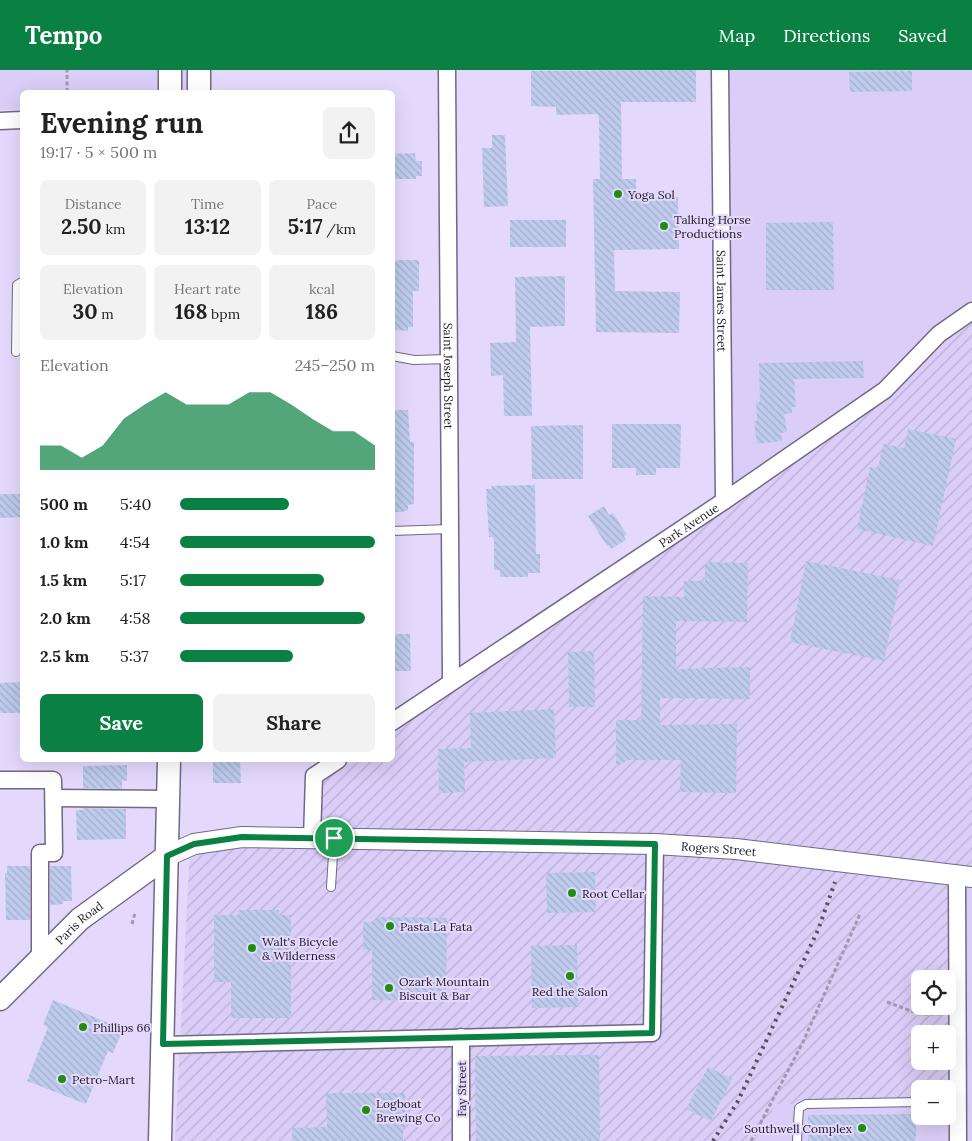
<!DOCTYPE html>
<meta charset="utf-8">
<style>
body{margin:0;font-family:Lora,serif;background:#f2f2f2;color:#222;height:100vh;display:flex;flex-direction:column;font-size:19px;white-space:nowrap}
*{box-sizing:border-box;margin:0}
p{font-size:16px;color:#767676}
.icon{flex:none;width:28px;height:28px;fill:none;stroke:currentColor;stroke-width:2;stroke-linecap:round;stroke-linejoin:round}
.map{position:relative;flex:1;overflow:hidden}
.sheet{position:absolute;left:20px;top:20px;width:375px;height:672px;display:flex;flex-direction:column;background:#fff;border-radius:8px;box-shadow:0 5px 20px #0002}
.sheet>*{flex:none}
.controls{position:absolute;left:911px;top:900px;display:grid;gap:10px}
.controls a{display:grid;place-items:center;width:45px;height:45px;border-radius:8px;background:#fff;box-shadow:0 5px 20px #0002;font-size:25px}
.pin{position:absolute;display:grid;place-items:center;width:42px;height:42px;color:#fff;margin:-21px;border:2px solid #fff;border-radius:50%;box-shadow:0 1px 5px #0007}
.round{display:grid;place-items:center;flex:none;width:52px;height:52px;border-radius:8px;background:#f2f2f2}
.head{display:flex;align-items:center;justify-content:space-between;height:85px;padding:0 20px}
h1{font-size:28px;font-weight:700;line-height:38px}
.metrics{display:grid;grid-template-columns:repeat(3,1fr);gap:8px;height:85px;padding:5px 20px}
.metrics div{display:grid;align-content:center;border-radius:8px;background:#f2f2f2;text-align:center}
.metrics b{font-size:21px;font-weight:700}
.metrics small{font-size:14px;font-weight:400}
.metrics p{font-size:14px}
.chart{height:140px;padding:10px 20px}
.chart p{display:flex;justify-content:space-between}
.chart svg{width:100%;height:90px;margin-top:5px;fill:#0b8043;opacity:.7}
.primary-button{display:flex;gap:10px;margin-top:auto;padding:10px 20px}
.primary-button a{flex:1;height:58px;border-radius:8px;background:#0b8043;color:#fff;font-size:20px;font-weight:700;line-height:58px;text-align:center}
.primary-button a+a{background:#f2f2f2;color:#222}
ul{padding:0 20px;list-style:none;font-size:16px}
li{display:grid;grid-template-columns:80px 60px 1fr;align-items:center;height:38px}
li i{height:12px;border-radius:6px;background:#0b8043}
header{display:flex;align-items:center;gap:30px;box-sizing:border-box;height:70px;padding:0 25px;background:#0b8043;color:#fff}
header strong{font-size:24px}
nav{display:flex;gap:28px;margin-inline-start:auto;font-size:18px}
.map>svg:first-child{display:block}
</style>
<header>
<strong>Tempo</strong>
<nav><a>Map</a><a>Directions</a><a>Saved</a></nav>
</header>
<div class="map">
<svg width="972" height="1071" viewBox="0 0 972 1071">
<defs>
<pattern id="industrial-furrows" width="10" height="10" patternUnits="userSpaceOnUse" patternTransform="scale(1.25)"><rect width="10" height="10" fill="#dacdf7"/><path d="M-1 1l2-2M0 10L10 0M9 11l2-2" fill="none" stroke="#bbafd4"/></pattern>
<pattern id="building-back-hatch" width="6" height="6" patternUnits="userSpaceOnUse" patternTransform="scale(1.25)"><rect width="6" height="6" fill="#becbec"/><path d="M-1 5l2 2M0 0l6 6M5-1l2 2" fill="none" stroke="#a3aeca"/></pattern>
</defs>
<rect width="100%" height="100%" fill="#e4d9fc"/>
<!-- built -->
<path fill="#dacdf7" d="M 0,0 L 206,0 L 206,22 L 22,22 L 22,39 L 0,40 Z
M 718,0 L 972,0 L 972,241 L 885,320 L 724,431 Z
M 957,805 L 972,807 L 972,1071 L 755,1071 L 776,1034 L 920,1032 L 920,1046 L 948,1046 L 948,1032 L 957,1032 Z"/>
<!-- industrial -->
<path fill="url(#industrial-furrows)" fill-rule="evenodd" d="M 972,241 L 972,807 L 957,805 L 958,1032 L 948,1032 L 948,1019 L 920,1019 L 920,1032 L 776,1034 L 755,1071 L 175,1071 L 190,778 L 313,769 L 314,707 L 340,690 L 392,690 L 393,654 L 885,320 ZM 920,909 L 948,909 L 948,936 L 920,936 ZM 920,964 L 948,964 L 948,991 L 920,991 Z"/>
<!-- building -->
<path fill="url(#building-back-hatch)" d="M 696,0 L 696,32 L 621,32 L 622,109 L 636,109 L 636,128 L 678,127 L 679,179 L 614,180 L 615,221 L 680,222 L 679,263 L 596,262 L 593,109 L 600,109 L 599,47 L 597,44 L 556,45 L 556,37 L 531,36 L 531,1 Z
M 912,1 L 912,21 L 850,22 L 849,2 Z
M 492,65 L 505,65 L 508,136 L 484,137 L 482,78 L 492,78 Z
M 415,83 L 416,91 L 422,91 L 422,106 L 416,106 L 416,109 L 392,109 L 392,84 Z
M 510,150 L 566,150 L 566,177 L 510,177 Z
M 833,152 L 834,220 L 766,220 L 766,153 Z
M 400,190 L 419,190 L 419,221 L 413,221 L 413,257 L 408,257 L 408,261 L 392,260 L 392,192 Z
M 565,206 L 565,256 L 530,257 L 532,346 L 504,346 L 503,305 L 491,306 L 490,273 L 516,272 L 515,207 Z
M 863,291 L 864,308 L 794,309 L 796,337 L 792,337 L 792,343 L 784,344 L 787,362 L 781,363 L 782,371 L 757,374 L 754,352 L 757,351 L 756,332 L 760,332 L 759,293 Z
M 392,340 L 408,340 L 410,372 L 414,372 L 414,434 L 408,435 L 408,440 L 402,442 L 392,442 Z
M 612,354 L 681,354 L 680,398 L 656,398 L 656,405 L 636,405 L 636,398 L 612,398 Z
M 583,355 L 583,409 L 532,409 L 531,356 Z
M 908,359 L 956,369 L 933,476 L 857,459 L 870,397 L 878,399 L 883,374 L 904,378 Z
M 535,415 L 536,484 L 540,484 L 540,503 L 528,503 L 528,507 L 500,507 L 500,500 L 494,500 L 494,471 L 493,467 L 489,467 L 486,419 L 492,419 L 491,416 Z
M 0,424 L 22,424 L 22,447 L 0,448 Z
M 604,436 L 609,445 L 613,443 L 627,465 L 624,466 L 626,470 L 611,479 L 609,475 L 607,476 L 588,446 Z
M 806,491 L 900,510 L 884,591 L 790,572 Z
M 705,492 L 748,493 L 747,552 L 676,551 L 676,599 L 750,597 L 750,629 L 660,628 L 660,655 L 737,654 L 736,723 L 680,722 L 681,690 L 628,690 L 616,697 L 616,650 L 641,650 L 643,526 L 684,527 L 684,511 L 705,511 Z
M 392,564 L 410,564 L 411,601 L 392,601 Z
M 594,581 L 595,637 L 569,637 L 568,582 Z
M 22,612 L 22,643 L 0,643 L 0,613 Z
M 554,639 L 556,688 L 464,692 L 465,722 L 439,723 L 438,679 L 471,678 L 470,643 Z
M 213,690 L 240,690 L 241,713 L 213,713 Z
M 127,695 L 127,711 L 122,710 L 122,719 L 83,718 L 83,696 Z
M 83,738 L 126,739 L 126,769 L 77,770 L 76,740 L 83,740 Z
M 7,796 L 30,796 L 30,850 L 6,850 L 5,803 L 7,803 Z
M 50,796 L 71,796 L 72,831 L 63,831 L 63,834 L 50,835 Z
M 595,802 L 596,842 L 547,843 L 546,803 Z
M 238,840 L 279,840 L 279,845 L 291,845 L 291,948 L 231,948 L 231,912 L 214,912 L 214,845 L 238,845 Z
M 377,847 L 447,848 L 446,931 L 372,930 L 372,880 L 363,880 L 363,852 L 373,852 Z
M 577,875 L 578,937 L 532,938 L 531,876 Z
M 53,930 L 123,959 L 113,983 L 108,981 L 86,1034 L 27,1011 L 48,957 L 43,955 Z
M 599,985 L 600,1071 L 476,1071 L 475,986 Z
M 708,997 L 732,1009 L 711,1051 L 686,1039 Z
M 326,1023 L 405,1023 L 406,1057 L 403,1057 L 403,1071 L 292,1071 L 292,1058 L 327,1057 Z
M 908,1044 L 916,1044 L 916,1071 L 808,1071 L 808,1045 Z"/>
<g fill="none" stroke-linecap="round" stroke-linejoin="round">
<defs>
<path id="service" d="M 16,282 L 17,215 L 22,212
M 392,286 L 414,290 L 449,289
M 392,461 L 450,459
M 331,817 L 334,769
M 797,1071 L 799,1038 L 806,1034 L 920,1032"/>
<g id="minor">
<path id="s1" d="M 447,0 L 451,612"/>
<path id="s2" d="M 720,0 L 724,431"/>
<path d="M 0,51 L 22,50"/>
<path id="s3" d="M 392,652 L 724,431 L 885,320 L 939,264 L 972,241"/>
<path d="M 0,710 L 53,710 L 54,783 L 40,783 L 40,889"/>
<path d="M 54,728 L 168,729"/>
<path d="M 312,768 L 314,706 L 338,690"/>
<path d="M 957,805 L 958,1071"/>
<path d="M 461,967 L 461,1071"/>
<path d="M 163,975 L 652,963 L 655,774"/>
</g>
<g id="tertiary">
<path id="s4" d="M 167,786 L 194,774 L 242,767 L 655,774 L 736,779 L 972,807"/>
</g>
<g id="secondary">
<path d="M 170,22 L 170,0"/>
<path d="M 199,22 L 199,0"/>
<path id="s5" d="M 0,929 L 80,849 L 167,786"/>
<path d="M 160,1071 L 169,690"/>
</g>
</defs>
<!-- service casing -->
<use href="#service" stroke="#716886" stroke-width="10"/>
<!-- minor casing -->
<use href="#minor" stroke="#716886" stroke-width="19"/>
<!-- tertiary casing -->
<use href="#tertiary" stroke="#716886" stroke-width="22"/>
<!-- secondary casing -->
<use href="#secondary" stroke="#716886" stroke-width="25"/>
<!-- path -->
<path stroke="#a097b2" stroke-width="3" stroke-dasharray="4 2.5" stroke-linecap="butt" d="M 67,22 L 67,0
M 132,854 L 135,843
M 887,932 L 919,944 L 942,944
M 751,1071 L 803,972 L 860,844"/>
<!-- service -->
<use href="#service" stroke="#fff" stroke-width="8"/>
<!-- minor -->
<use href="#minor" stroke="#fff" stroke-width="16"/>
<!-- tertiary -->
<use href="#tertiary" stroke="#fff" stroke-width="20"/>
<!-- secondary -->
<use href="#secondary" stroke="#fff" stroke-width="22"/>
<!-- rail -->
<path stroke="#554f62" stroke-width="4" stroke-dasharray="2.5 5" stroke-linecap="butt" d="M 713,1071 L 738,1031 L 818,860 L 835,812"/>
</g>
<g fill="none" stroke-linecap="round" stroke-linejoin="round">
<defs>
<path id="route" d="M 242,767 L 655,774 L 652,963 L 163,974 L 167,786 L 194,774 Z"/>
</defs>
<!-- route casing -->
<use href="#route" stroke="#fff" stroke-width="10"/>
<!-- route -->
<use href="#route" stroke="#0b8043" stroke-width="6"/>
</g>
<!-- markers -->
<g fill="#208d11" stroke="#e4d9fc" stroke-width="2">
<circle cx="618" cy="124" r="5"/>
<circle cx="664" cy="156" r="5"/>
<circle cx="572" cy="823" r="5"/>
<circle cx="390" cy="856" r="5"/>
<circle cx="252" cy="878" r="5"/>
<circle cx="570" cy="906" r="5"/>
<circle cx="389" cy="918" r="5"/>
<circle cx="83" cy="957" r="5"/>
<circle cx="62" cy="1009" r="5"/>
<circle cx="366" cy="1040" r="5"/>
<circle cx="862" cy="1058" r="5"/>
</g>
<g text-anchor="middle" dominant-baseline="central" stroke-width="4" stroke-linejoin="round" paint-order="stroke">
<!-- poi labels -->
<g font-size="12" fill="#1d1925" stroke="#e4d9fc" text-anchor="start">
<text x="628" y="124">Yoga Sol</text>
<text x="674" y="149">Talking Horse<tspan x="674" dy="14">Productions</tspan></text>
<text x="582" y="823">Root Cellar</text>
<text x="400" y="856">Pasta La Fata</text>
<text x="262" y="871">Walt's Bicycle<tspan x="262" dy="14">&amp; Wilderness</tspan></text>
<text x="399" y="911">Ozark Mountain<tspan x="399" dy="14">Biscuit &amp; Bar</tspan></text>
<text x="570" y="921" text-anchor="middle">Red the Salon</text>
<text x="93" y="957">Phillips 66</text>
<text x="72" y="1009">Petro-Mart</text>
<text x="376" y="1033">Logboat<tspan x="376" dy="14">Brewing Co</tspan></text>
<text x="852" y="1058" text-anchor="end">Southwell Complex</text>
</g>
<!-- street labels -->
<g font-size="12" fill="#1d1925" stroke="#e4d9fc">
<text stroke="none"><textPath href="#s2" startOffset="231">Saint James Street</textPath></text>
<text stroke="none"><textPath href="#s1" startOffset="306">Saint Joseph Street</textPath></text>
<text stroke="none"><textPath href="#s3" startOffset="356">Park Avenue</textPath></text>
<text stroke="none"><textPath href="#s4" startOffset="555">Rogers Street</textPath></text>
<text stroke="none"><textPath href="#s5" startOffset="110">Paris Road</textPath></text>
<text transform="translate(461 1019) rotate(-90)">Fay Street</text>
</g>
</g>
</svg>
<div class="controls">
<a><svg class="icon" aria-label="locate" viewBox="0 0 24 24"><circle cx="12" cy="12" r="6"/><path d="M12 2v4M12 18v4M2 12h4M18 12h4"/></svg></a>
<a>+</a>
<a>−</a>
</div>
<div class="pin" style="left:334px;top:768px;background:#1e9e55"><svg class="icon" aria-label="arrive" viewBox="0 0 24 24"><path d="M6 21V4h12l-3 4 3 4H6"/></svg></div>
<section class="sheet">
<div class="head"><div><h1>Evening run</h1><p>19:17 · 5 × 500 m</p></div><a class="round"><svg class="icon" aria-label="share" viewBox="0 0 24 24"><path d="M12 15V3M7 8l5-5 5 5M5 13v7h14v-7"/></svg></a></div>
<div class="metrics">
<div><p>Distance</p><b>2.50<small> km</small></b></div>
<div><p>Time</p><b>13:12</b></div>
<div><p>Pace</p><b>5:17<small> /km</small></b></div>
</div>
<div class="metrics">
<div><p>Elevation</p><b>30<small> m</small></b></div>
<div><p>Heart rate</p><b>168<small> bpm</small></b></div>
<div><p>kcal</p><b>186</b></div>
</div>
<div class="chart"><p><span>Elevation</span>245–250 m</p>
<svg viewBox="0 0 160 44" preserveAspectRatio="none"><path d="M0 44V32L10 32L20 38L30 32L40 19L50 12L60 6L70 12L80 12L90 12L100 6L110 6L120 12L130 19L140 25L150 25L160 32V44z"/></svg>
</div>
<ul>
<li><b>500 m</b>5:40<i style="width:56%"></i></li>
<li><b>1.0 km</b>4:54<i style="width:100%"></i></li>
<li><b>1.5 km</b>5:17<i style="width:74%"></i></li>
<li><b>2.0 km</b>4:58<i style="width:95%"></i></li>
<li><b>2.5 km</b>5:37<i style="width:58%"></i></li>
</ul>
<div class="primary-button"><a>Save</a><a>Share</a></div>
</section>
</div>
